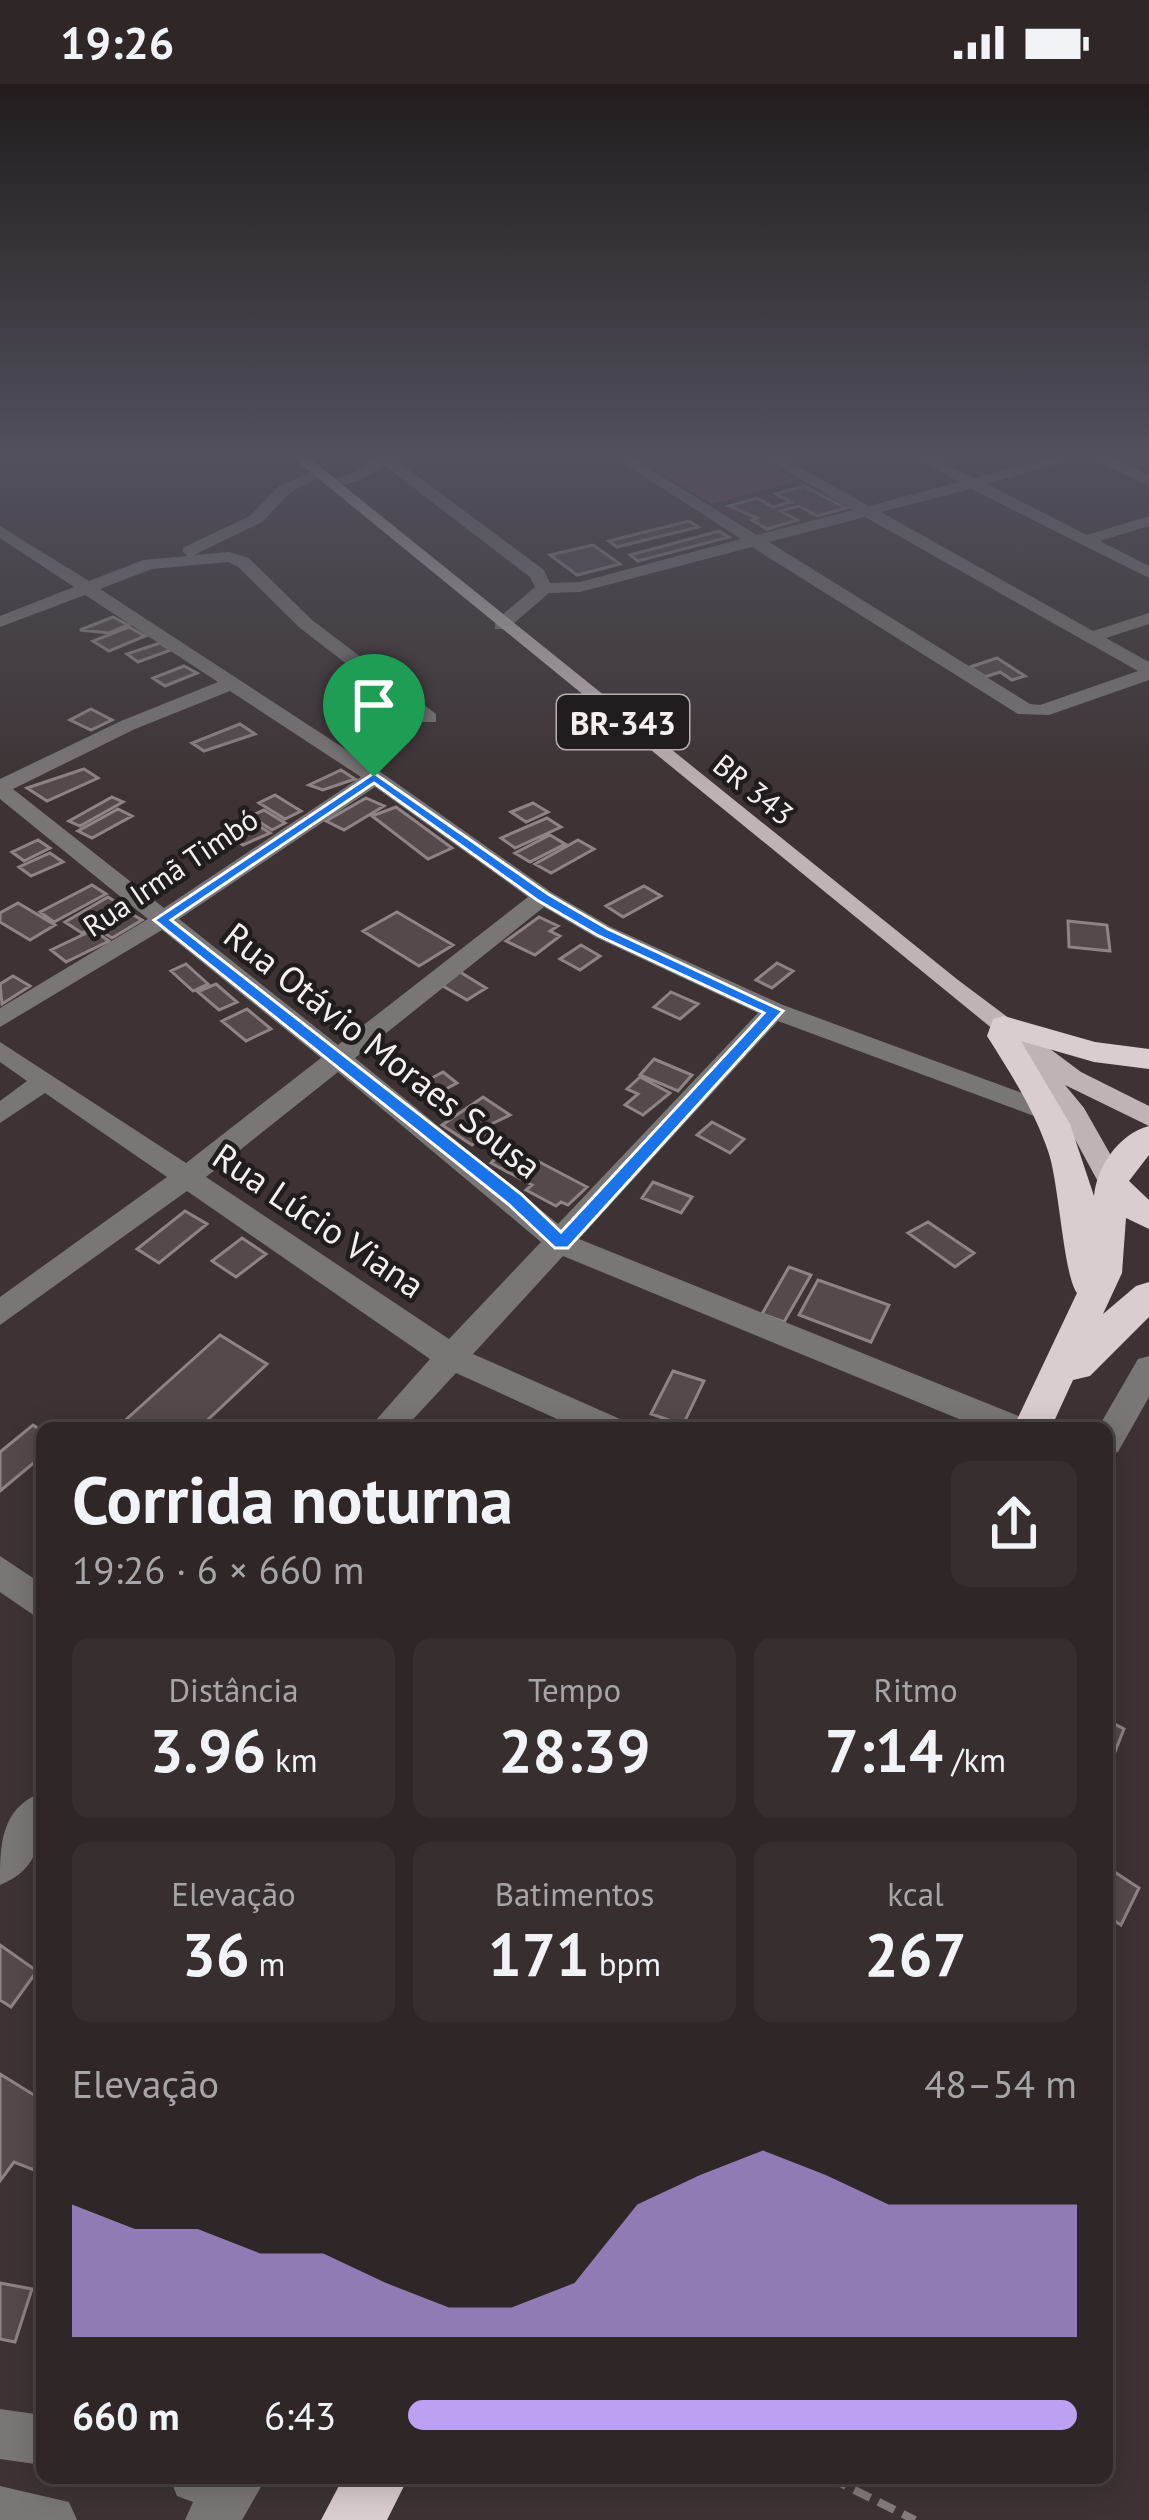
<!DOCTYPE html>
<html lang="pt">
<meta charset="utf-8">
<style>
body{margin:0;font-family:"PT Sans",sans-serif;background:#362e2f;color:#f1f3f6;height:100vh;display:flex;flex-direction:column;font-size:45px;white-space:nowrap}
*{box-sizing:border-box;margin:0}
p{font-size:39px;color:#a7a5a7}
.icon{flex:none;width:66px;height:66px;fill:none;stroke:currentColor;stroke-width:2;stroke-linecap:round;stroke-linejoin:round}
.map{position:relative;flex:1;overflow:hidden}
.details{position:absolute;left:36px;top:1338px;width:1077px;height:1062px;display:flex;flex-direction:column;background:#2e2627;border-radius:18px;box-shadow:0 6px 30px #0003,0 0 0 3px #494344}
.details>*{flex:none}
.pin{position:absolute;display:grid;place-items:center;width:102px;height:102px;color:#fff;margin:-123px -51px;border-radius:50% 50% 50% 0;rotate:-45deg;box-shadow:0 0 12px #0007}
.pin .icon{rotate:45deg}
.round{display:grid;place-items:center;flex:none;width:126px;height:126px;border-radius:18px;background:#362e2f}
.overview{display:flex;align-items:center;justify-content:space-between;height:204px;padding:0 36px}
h1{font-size:66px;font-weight:700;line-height:90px}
.metrics{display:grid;grid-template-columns:repeat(3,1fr);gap:18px;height:204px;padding:12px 36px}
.metrics div{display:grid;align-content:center;border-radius:18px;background:#362e2f;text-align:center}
.metrics b{font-size:60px;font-weight:700}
.metrics small{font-size:33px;font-weight:400}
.metrics p{font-size:33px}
.chart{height:336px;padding:24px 36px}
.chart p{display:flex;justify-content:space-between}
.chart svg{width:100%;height:216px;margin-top:12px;fill:#bca0f2;opacity:.7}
ul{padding:0 36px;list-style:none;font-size:39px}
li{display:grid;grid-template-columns:192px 144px 1fr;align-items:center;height:90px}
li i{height:30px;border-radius:15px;background:#bca0f2}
.status{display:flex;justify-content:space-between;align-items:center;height:84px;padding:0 60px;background:#2e2627;direction:ltr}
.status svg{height:33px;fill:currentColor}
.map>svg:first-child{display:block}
</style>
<div class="status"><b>19:26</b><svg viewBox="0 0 49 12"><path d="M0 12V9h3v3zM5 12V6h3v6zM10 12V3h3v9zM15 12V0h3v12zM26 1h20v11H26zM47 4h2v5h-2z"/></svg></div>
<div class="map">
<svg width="1149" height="2436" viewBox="0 0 1149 2436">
<rect width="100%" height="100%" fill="#3d3334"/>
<!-- built -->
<path fill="#4c3b3d" d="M 807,400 L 854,426 L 760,451 L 714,424 Z"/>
<!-- green -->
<path fill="#6d4a4e" d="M 675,373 L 754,373 L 799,397 L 712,420 L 645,380 Z"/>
<!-- building -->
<path fill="#554a4b" stroke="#8f8485" stroke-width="3" d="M 804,402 L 846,424 L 817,432 L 799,422 L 781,427 L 797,436 L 767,445 L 752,436 L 757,434 L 729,422 L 757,414 L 773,423 L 791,418 L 776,410 Z
M 689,437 L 698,443 L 617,463 L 609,457 Z
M 719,447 L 729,453 L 638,477 L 630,471 Z
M 593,461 L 620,480 L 577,491 L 550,471 Z
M 113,533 L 128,541 L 109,549 L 80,546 Z
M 129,543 L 145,552 L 109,567 L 93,557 Z
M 160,559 L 171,566 L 138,578 L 127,570 Z
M 997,574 L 1025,592 L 1012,596 L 1000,588 L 985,593 L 970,583 Z
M 184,582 L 197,589 L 165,602 L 153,594 Z
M 91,625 L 112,636 L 91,646 L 70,636 Z
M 378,638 L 387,645 L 356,657 L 346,649 Z
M 240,640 L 255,650 L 204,667 L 192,659 Z
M 84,685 L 98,694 L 47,717 L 27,704 Z
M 341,686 L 355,695 L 323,706 L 309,701 Z
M 275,711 L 301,727 L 285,735 L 259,719 Z
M 112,713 L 123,718 L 80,742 L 69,737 Z
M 366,714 L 384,722 L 344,746 L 326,737 Z
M 533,719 L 548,728 L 526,738 L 511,728 Z
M 396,723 L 452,764 L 428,775 L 372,732 Z
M 118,725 L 132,732 L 92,754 L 78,747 Z
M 264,726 L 285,739 L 272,746 L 250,732 Z
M 547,734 L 561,743 L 515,764 L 501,754 Z
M 253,738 L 270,749 L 243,761 L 221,746 Z
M 550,751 L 565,760 L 530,778 L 515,769 Z
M 38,756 L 50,764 L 24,777 L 12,768 Z
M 578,756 L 594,765 L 551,789 L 535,780 Z
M 50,769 L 63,778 L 31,792 L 19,783 Z
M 92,801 L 106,810 L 54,838 L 40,828 Z
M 644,802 L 661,812 L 623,833 L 606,822 Z
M 108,813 L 126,824 L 82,849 L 65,838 Z
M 18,819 L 55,841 L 30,856 L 0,838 L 0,829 Z
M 397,828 L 453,861 L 419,882 L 363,847 Z
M 130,829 L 142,836 L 112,854 L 96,844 Z
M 539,833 L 558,842 L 550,847 L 560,852 L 535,871 L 506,857 Z
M 1068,837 L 1107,841 L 1110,867 L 1069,863 Z
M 93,846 L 109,857 L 66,878 L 51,866 Z
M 581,861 L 600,872 L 580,886 L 560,875 Z
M 777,879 L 793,887 L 772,904 L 756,896 Z
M 186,880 L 208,900 L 193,907 L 171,887 Z
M 460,888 L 486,904 L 467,916 L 441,901 Z
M 13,892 L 30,902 L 2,920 L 0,900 Z
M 216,900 L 237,918 L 219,926 L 198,908 Z
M 671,908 L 698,920 L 680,935 L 654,923 Z
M 247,925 L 271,945 L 246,957 L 222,937 Z
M 654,975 L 692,991 L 678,1007 L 640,991 Z
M 443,988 L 457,999 L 429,1014 L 415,1003 Z
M 640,993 L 670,1009 L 643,1031 L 625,1021 L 638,1010 L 627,1005 Z
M 483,1013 L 510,1031 L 485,1043 L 492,1047 L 472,1061 L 442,1041 Z
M 712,1038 L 744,1055 L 730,1069 L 697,1051 Z
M 509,1062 L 587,1103 L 568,1121 L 561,1118 L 556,1122 L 526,1106 L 532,1101 L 491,1079 Z
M 653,1098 L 692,1113 L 681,1129 L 642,1114 Z
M 185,1127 L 207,1140 L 159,1179 L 137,1165 Z
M 928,1138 L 974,1169 L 955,1183 L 908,1149 Z
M 242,1154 L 266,1170 L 236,1193 L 212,1177 Z
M 789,1183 L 811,1191 L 784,1238 L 762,1230 Z
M 818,1196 L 889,1221 L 871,1258 L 799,1231 Z
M 220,1251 L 267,1280 L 199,1344 L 127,1344 L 121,1340 Z
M 673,1287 L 704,1297 L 683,1341 L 651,1330 Z
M 33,1341 L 42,1347 L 38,1355 L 42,1372 L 0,1407 L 0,1368 Z
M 1107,1636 L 1124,1645 L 1107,1688 Z
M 1107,1783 L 1139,1804 L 1121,1841 L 1107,1832 Z
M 0,1861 L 37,1887 L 11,1923 L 0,1916 Z
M 0,1990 L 34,2011 L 42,2004 L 42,2089 L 14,2078 L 0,2097 Z
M 0,2199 L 32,2205 L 15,2258 L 0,2255 Z"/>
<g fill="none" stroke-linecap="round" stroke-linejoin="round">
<!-- path -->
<path stroke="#847b7c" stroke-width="8" stroke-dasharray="18 9" stroke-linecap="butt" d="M 830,2394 L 915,2436"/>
<!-- minor -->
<path fill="#7b7676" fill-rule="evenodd" d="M 376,373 L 392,373 L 544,486 L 550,499 L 580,498 L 741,455 L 614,373 L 631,373 L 757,451 L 853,426 L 763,373 L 781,373 L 869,422 L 959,398 L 914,373 L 932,373 L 974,394 L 1056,373 L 1079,373 L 987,400 L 1087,451 L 1149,432 L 1149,442 L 1100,457 L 1149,482 L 1149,494 L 971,405 L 881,428 L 1093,547 L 1149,529 L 1149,540 L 1106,554 L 1149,578 L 1149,596 L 1049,631 L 1018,630 L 752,463 L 580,508 L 549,509 L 507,545 L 495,545 L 495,537 L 535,503 L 530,493 L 385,382 C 369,392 340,409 322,399 L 357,387 ZM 865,433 L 1138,587 L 1040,621 L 1030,620 L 769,458 Z
M 1089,373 L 1109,373 L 1149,391 L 1149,402 Z
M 315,386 L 328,389 L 291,408 L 262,438 L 194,471 L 229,468 L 249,474 L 312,536 L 436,630 L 436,638 L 422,638 L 300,544 L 237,482 L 228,478 L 152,485 L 100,505 L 382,689 L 551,808 L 611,843 L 783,921 L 1060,1023 L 1064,1029 L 1051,1038 L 1042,1035 L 778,937 L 579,1155 L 1026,1335 L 1031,1344 L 981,1344 L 563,1172 L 473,1270 L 620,1335 L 625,1344 L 577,1344 L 456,1289 L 405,1344 L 369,1344 L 430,1275 L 187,1107 L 0,1241 L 0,1213 L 167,1093 L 45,1009 L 0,1039 L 0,1017 L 27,997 L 0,978 L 0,958 L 186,1079 L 321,974 L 162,846 L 0,943 L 0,924 L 148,835 L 0,715 L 0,695 L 121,637 L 218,598 L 85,511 L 0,543 L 0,532 L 74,503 L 0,454 L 0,442 L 89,497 L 143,476 L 188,472 L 182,467 L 184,463 L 250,432 L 279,402 ZM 230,607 L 361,693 L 164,824 L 13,705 L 135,645 ZM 375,703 L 528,813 L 338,961 L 179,835 ZM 544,823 L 595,853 L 758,929 L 558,1140 L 355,974 ZM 338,988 L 541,1158 L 449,1255 L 206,1093 Z
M 1149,1272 L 1149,1313 L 1118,1368 L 1107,1371 L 1107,1344 L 1098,1344 L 1138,1275 Z
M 0,1472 L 42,1500 L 42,1537 L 0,1508 Z
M 42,1708 C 42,1748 44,1783 0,1801 C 0,1761 0,1725 42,1708 Z
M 0,2325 L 42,2331 L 42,2381 L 0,2375 Z
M 170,2394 L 266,2394 L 242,2436 L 185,2436 L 193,2418 L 177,2412 Z
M 0,2402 L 69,2418 L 77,2436 L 0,2436 Z"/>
<!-- major -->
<path fill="#bfb4b5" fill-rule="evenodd" d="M 292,373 L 308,373 L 958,896 L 1081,988 L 1149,1022 L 1149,1042 L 1065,1001 L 1084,1024 L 1126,1098 L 1122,1105 L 1102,1105 L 1064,1035 L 1023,984 L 1032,977 Z"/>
<!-- highway -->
<path fill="#dacdce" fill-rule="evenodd" d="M 1004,932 L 1095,958 L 1149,965 L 1149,985 L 1094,978 L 1021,957 L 1070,1040 L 1094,1112 C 1097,1082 1119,1050 1149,1042 L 1149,1071 L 1129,1097 L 1149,1116 L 1149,1145 L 1126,1134 L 1122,1189 L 1103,1230 L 1136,1202 L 1149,1198 L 1149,1233 L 1090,1292 L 1073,1296 L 1051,1344 L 1013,1344 L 1077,1209 C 1064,1193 1059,1101 1049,1070 C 1035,1027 1011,990 987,952 L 993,935 Z
M 343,2394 L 408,2394 L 387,2436 L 321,2436 Z"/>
</g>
<!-- sky -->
<linearGradient id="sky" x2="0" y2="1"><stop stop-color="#221c1d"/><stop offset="0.52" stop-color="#51505c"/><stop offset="1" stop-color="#51505c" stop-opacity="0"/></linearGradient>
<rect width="1149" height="714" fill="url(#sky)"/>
<!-- route -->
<path fill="#1a73e8" stroke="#fff" stroke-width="3" fill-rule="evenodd" d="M 374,689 L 548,810 L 608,845 L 783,927 L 568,1164 L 555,1164 L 508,1120 L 154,836 ZM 374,699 L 537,816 L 597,851 L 764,929 L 561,1148 L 521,1110 L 171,836 Z"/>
<g text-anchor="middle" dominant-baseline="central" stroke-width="9" stroke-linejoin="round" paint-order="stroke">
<!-- far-street labels -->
<g font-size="30" fill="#f7f0f0" stroke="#211c1d">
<text transform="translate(754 705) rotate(39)">BR 343</text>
<text transform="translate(170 788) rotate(-34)">Rua Irmã Timbó</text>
</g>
<!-- shield labels -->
<rect fill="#211c1d" stroke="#b7b0b1" stroke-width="3" x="557" y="611" width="132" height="54" rx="9"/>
<g font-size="33" font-weight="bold" fill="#f7f0f0">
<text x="623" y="638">BR-343</text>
</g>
<!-- street labels -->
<g font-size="36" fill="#f7f0f0" stroke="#211c1d">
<text transform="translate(383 966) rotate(38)">Rua Otávio Moraes Sousa</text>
<text transform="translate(319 1136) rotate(34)">Rua Lúcio Viana</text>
</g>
</g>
</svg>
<div class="pin" style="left:374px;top:693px;background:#1e9e55"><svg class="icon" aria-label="arrive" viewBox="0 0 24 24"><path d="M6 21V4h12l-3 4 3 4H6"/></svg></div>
<section class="details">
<div class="overview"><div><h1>Corrida noturna</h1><p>19:26 · 6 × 660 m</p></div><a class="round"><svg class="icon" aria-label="share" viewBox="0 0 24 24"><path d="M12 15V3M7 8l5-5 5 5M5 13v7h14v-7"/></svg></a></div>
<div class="metrics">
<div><p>Distância</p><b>3.96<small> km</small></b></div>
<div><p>Tempo</p><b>28:39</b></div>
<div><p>Ritmo</p><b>7:14<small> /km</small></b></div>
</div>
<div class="metrics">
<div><p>Elevação</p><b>36<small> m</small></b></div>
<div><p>Batimentos</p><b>171<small> bpm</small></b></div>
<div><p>kcal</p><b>267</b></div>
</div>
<div class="chart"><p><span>Elevação</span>48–54 m</p>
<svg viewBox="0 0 160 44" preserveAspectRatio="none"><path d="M0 44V17L10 22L20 22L30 27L40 27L50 33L60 38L70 38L80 33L90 17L100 11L110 6L120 11L130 17L140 17L150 17L160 17V44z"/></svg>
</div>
<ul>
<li><b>660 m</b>6:43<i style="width:100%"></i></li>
</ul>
</section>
</div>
